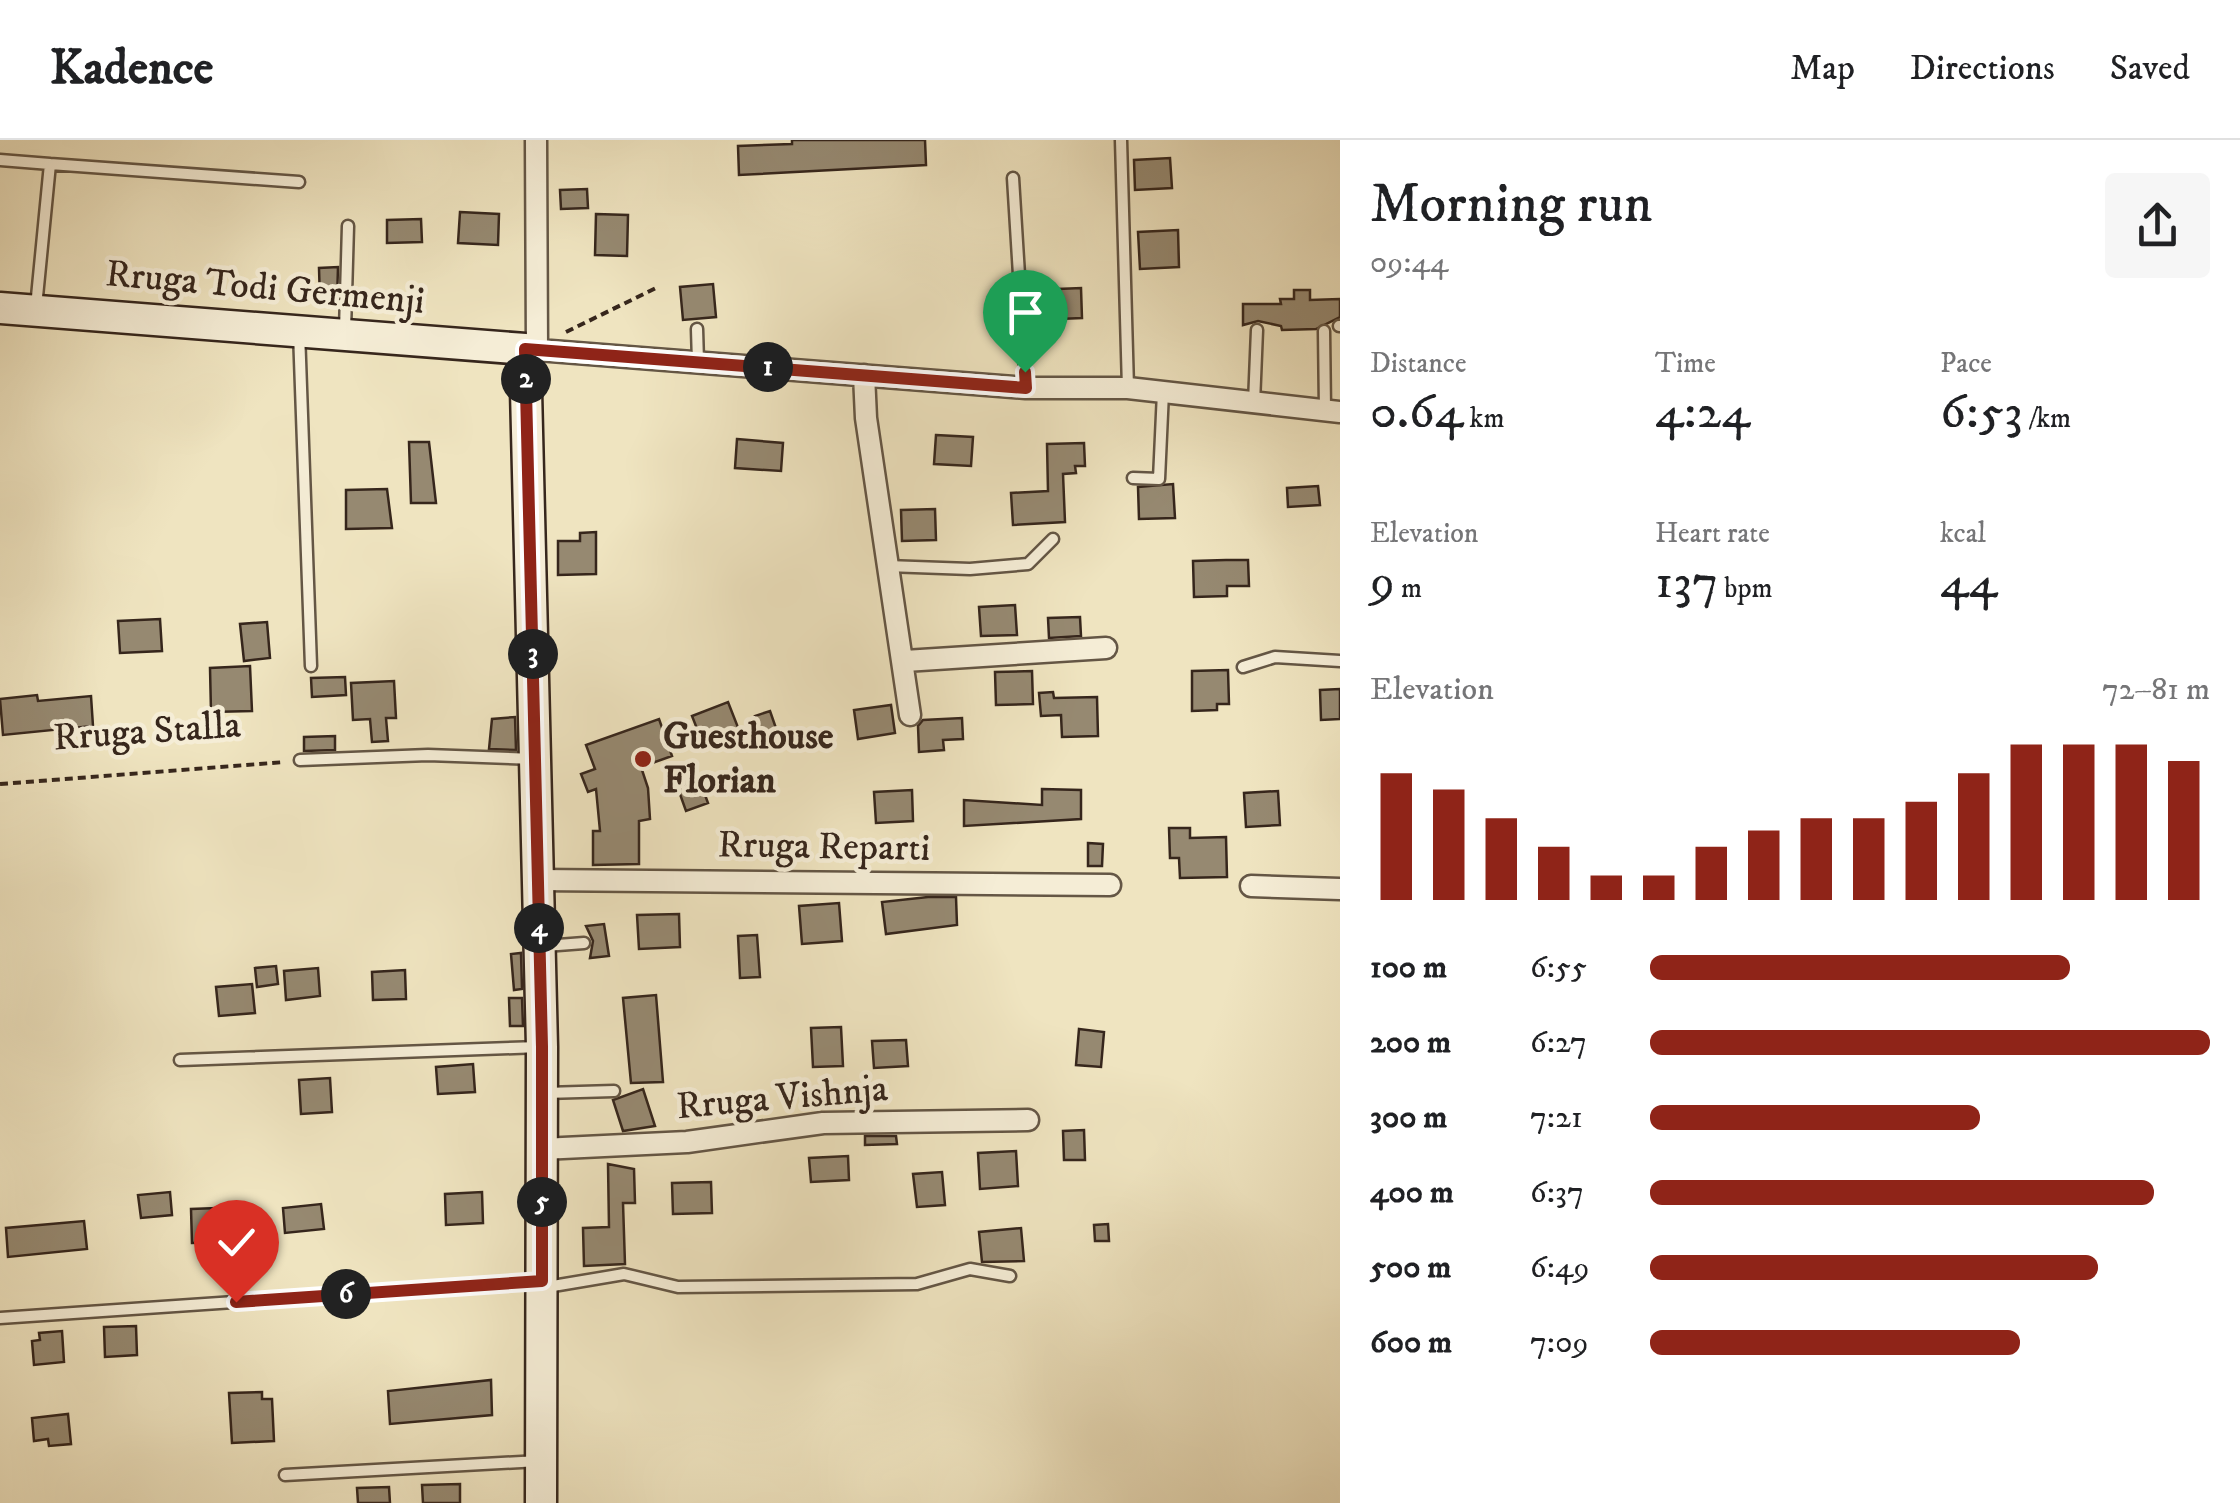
<!DOCTYPE html>
<meta charset="utf-8">
<style>
body{margin:0;font-family:"IM FELL DW Pica",serif;background:#f6f6f6;color:#202124;height:100vh;display:flex;flex-direction:column;font-size:38px;white-space:nowrap}
*{box-sizing:border-box;margin:0}
p{font-size:32px;color:#757577}
.icon{flex:none;width:55px;height:55px;fill:none;stroke:currentColor;stroke-width:2;stroke-linecap:round;stroke-linejoin:round}
.map{position:relative;flex:1;overflow:hidden}
.panel{display:flex;flex-direction:column;background:#fff;width:900px}
.panel>*{flex:none}
.pin{position:absolute;display:grid;place-items:center;width:85px;height:85px;color:#fff;margin:-102px -42px;border-radius:50% 50% 50% 0;rotate:-45deg;box-shadow:0 0 10px #0007}
.pin .icon{rotate:45deg}
.km{position:absolute;width:50px;height:50px;margin:-25px;border-radius:50%;background:#222;color:#fff;font-size:28px;line-height:50px;text-align:center}
.round{display:grid;place-items:center;flex:none;width:105px;height:105px;border-radius:10px;background:#f6f6f6}
.headline{display:flex;align-items:center;justify-content:space-between;height:170px;padding:0 30px}
h1{font-size:55px;font-weight:600;line-height:75px}
.stats{display:grid;grid-template-columns:repeat(3,1fr);gap:15px;height:170px;padding:10px 30px}
.stats div{display:grid;align-content:center}
.stats b{font-size:50px;font-weight:600}
.stats small{font-size:28px;font-weight:400}
.stats p{font-size:28px}
.chart{height:280px;padding:20px 30px}
.chart p{display:flex;justify-content:space-between}
.chart svg{width:100%;height:180px;margin-top:10px;stroke:#8f2418;stroke-width:6}
ul{padding:0 30px;list-style:none;font-size:32px}
li{display:grid;grid-template-columns:160px 120px 1fr;align-items:center;height:75px}
li i{height:25px;border-radius:12px;background:#8f2418}
header{display:flex;align-items:center;gap:60px;box-sizing:border-box;height:140px;padding:0 50px;background:#fff;border-bottom:2px solid #e0e0e0}
header strong{font-size:48px}
nav{display:flex;gap:55px;margin-inline-start:auto;font-size:35px}
main{display:flex;flex:1;min-height:0}
.map>svg:first-child{display:block}
</style>
<header>
<strong>Kadence</strong>
<nav><a>Map</a><a>Directions</a><a>Saved</a></nav>
</header>
<main>
<div class="map">
<svg width="1340" height="1363" viewBox="0 0 1340 1363">
<rect width="100%" height="100%" fill="#efe4c0"/>
<filter id="stains"><feTurbulence type="fractalNoise" baseFrequency=".002" numOctaves="4"/><feColorMatrix values="0 0 0 0 .2 0 0 0 0 .09 0 0 0 0 .02 0 0 0 .5 -.17"/></filter>
<radialGradient id="worn" r=".72"><stop offset=".6" stop-color="#630" stop-opacity="0"/><stop offset="1" stop-color="#630" stop-opacity=".3"/></radialGradient>
<!-- building -->
<path fill="#968971" stroke="#36261c" stroke-width="2.5" d="M 792,0 L 925,0 L 926,25 L 739,35 L 738,6 L 792,4 Z
M 1170,18 L 1172,48 L 1135,50 L 1134,20 Z
M 587,49 L 588,68 L 561,69 L 560,50 Z
M 460,72 L 499,74 L 498,105 L 458,103 Z
M 596,74 L 628,75 L 627,116 L 595,115 Z
M 421,79 L 422,102 L 387,103 L 387,80 Z
M 1178,90 L 1179,127 L 1140,129 L 1138,92 Z
M 338,127 L 337,161 L 320,161 L 319,128 Z
M 713,144 L 716,177 L 683,180 L 680,147 Z
M 1081,148 L 1082,178 L 1059,179 L 1058,149 Z
M 1294,150 L 1310,150 L 1310,160 L 1340,159 L 1340,177 L 1316,189 L 1282,190 L 1281,186 L 1258,181 L 1243,185 L 1243,164 L 1281,164 L 1280,159 L 1294,159 Z
M 936,295 L 973,297 L 971,326 L 934,324 Z
M 737,299 L 783,303 L 781,331 L 735,328 Z
M 409,302 L 429,302 L 436,363 L 411,363 Z
M 1084,303 L 1085,326 L 1075,326 L 1076,333 L 1063,334 L 1065,382 L 1013,385 L 1011,353 L 1048,351 L 1047,304 Z
M 1173,344 L 1175,378 L 1139,379 L 1138,347 Z
M 1318,346 L 1320,365 L 1288,367 L 1287,348 Z
M 387,349 L 392,388 L 346,389 L 346,350 Z
M 935,369 L 936,400 L 902,401 L 901,370 Z
M 596,392 L 596,434 L 558,435 L 558,401 L 580,401 L 580,393 Z
M 1226,420 L 1248,420 L 1249,446 L 1227,446 L 1227,456 L 1194,457 L 1193,421 Z
M 1015,465 L 1017,495 L 981,496 L 979,467 Z
M 1080,477 L 1081,496 L 1049,498 L 1048,478 Z
M 160,479 L 162,511 L 120,513 L 118,481 Z
M 267,482 L 270,518 L 244,521 L 240,484 Z
M 250,526 L 252,571 L 211,572 L 210,528 Z
M 1228,530 L 1229,564 L 1217,564 L 1217,570 L 1192,571 L 1192,531 Z
M 1032,531 L 1033,564 L 996,565 L 995,532 Z
M 345,537 L 346,555 L 312,557 L 311,538 Z
M 394,541 L 396,578 L 386,578 L 388,601 L 372,602 L 370,579 L 353,580 L 351,543 Z
M 1340,549 L 1340,579 L 1321,580 L 1320,550 Z
M 1053,552 L 1054,558 L 1097,557 L 1098,596 L 1062,597 L 1061,575 L 1041,576 L 1039,553 Z
M 37,555 L 38,561 L 91,556 L 93,586 L 3,595 L 0,559 Z
M 728,562 L 739,590 L 703,604 L 692,576 Z
M 891,565 L 895,593 L 858,599 L 854,570 Z
M 770,571 L 778,594 L 762,599 L 755,576 Z
M 515,577 L 516,610 L 489,609 L 492,579 Z
M 962,578 L 963,599 L 943,600 L 944,610 L 919,612 L 918,586 L 923,580 Z
M 659,579 L 672,616 L 641,627 L 648,648 L 650,679 L 639,681 L 639,724 L 593,725 L 593,691 L 600,691 L 596,649 L 588,652 L 581,634 L 595,629 L 586,605 Z
M 335,596 L 335,610 L 304,611 L 304,597 Z
M 698,636 L 708,663 L 686,671 L 676,643 Z
M 1042,649 L 1081,650 L 1081,679 L 964,686 L 964,660 L 1042,665 Z
M 912,650 L 913,681 L 876,683 L 874,652 Z
M 1278,651 L 1280,685 L 1246,687 L 1244,653 Z
M 1169,688 L 1190,688 L 1190,698 L 1226,697 L 1227,737 L 1180,738 L 1179,718 L 1170,718 Z
M 1088,703 L 1103,704 L 1102,726 L 1088,726 Z
M 928,757 L 956,757 L 957,785 L 886,794 L 882,762 Z
M 839,763 L 842,801 L 802,804 L 799,766 Z
M 679,774 L 680,807 L 639,809 L 637,775 Z
M 604,784 L 609,816 L 590,818 L 593,801 L 586,786 Z
M 757,795 L 760,837 L 740,838 L 738,796 Z
M 521,813 L 522,849 L 514,850 L 511,814 Z
M 276,826 L 278,844 L 257,847 L 255,828 Z
M 318,828 L 320,856 L 286,860 L 284,831 Z
M 405,830 L 406,859 L 373,860 L 372,832 Z
M 252,844 L 255,873 L 219,876 L 216,847 Z
M 656,855 L 663,942 L 631,943 L 623,858 Z
M 509,858 L 522,858 L 523,886 L 510,886 Z
M 841,887 L 843,926 L 813,927 L 811,888 Z
M 1079,889 L 1104,892 L 1101,927 L 1076,925 Z
M 906,900 L 908,926 L 874,928 L 872,901 Z
M 473,924 L 475,952 L 438,954 L 436,927 Z
M 330,938 L 332,972 L 301,974 L 299,940 Z
M 643,949 L 655,986 L 623,991 L 613,960 Z
M 1084,990 L 1085,1020 L 1064,1020 L 1063,991 Z
M 865,996 L 896,996 L 897,1004 L 865,1005 Z
M 1016,1011 L 1018,1046 L 980,1049 L 978,1013 Z
M 848,1016 L 849,1040 L 811,1042 L 809,1018 Z
M 608,1024 L 634,1029 L 635,1063 L 623,1063 L 625,1124 L 584,1126 L 583,1088 L 609,1087 Z
M 942,1032 L 945,1065 L 917,1067 L 913,1034 Z
M 711,1042 L 712,1073 L 673,1074 L 672,1043 Z
M 170,1052 L 172,1075 L 141,1078 L 138,1055 Z
M 482,1052 L 483,1083 L 446,1085 L 445,1054 Z
M 321,1064 L 324,1089 L 285,1093 L 283,1068 Z
M 217,1068 L 217,1077 L 227,1076 L 228,1102 L 192,1103 L 191,1069 Z
M 84,1081 L 87,1109 L 8,1117 L 6,1088 Z
M 1108,1084 L 1109,1101 L 1095,1101 L 1094,1085 Z
M 1021,1088 L 1024,1121 L 982,1122 L 979,1092 Z
M 136,1186 L 137,1215 L 105,1217 L 104,1187 Z
M 62,1191 L 64,1222 L 34,1225 L 32,1201 L 40,1200 L 39,1193 Z
M 491,1240 L 492,1275 L 390,1284 L 388,1251 Z
M 262,1252 L 262,1259 L 272,1259 L 274,1301 L 232,1303 L 229,1253 Z
M 68,1274 L 71,1304 L 49,1306 L 48,1299 L 34,1301 L 32,1278 Z
M 460,1344 L 460,1363 L 423,1363 L 422,1345 Z
M 389,1347 L 390,1363 L 358,1363 L 357,1348 Z"/>
<g fill="none" stroke-linecap="round" stroke-linejoin="round">
<defs>
<path id="lane" d="M 1121,0 L 1128,248
M 0,20 L 50,24
M 1013,38 L 1026,248
M 36,167 L 50,24 L 299,42
M 1339,186 L 1340,186
M 697,189 L 698,222
M 345,190 L 348,86
M 1324,191 L 1325,270
M 299,192 L 311,526
M 1254,263 L 1257,190
M 1133,338 L 1159,339 L 1163,252
M 887,426 L 970,429 L 1028,424 L 1053,399
M 1243,527 L 1275,517 L 1340,521
M 300,620 L 428,615 L 534,619
M 545,806 L 584,803
M 180,920 L 539,907
M 545,953 L 614,951
M 547,1147 L 624,1134 L 678,1147 L 917,1144 L 970,1129 L 1010,1136
M 0,1178 L 538,1141
M 285,1335 L 539,1321"/>
<path id="street" d="M 536,0 L 537,210
M 525,209 L 1026,248 L 1128,248 L 1340,272
M 864,235 L 866,278 L 910,575
M 905,521 L 1106,508
M 538,740 L 1110,745
M 1251,746 L 1340,749
M 542,1009 L 687,1002 L 823,983 L 1028,980"/>
<path id="secondary" d="M 0,168 L 525,209 L 542,907 L 541,1363"/>
</defs>
<!-- lane casing -->
<use href="#lane" stroke="#645645" stroke-width="15"/>
<!-- street casing -->
<use href="#street" stroke="#645645" stroke-width="25"/>
<!-- secondary casing -->
<use href="#secondary" stroke="#36261c" stroke-width="35"/>
<!-- path -->
<path stroke="#36261c" stroke-width="4" stroke-dasharray="8 5" stroke-linecap="butt" d="M 566,192 L 656,148
M 0,644 L 285,622"/>
<!-- lane -->
<use href="#lane" stroke="#f5edd6" stroke-width="10"/>
<!-- street -->
<use href="#street" stroke="#f5edd6" stroke-width="20"/>
<!-- secondary -->
<use href="#secondary" stroke="#f5edd6" stroke-width="30"/>
</g>
<g fill="none" stroke-linecap="round" stroke-linejoin="round">
<defs>
<path id="route" d="M 236,1162 L 542,1141 L 542,907 L 525,209 L 1026,248 L 1025,232"/>
</defs>
<!-- route casing -->
<use href="#route" stroke="#fff" stroke-width="20"/>
<!-- route -->
<use href="#route" stroke="#8f2418" stroke-width="12"/>
</g>
<!-- markers -->
<circle fill="#8f2418" stroke="#f5edd6" stroke-width="4" cx="643" cy="619" r="10"/>
<g text-anchor="middle" dominant-baseline="central" stroke-width="9" stroke-linejoin="round" paint-order="stroke">
<!-- street labels -->
<g font-size="38" fill="#36261c" stroke="#f5edd6">
<text transform="translate(265 148) rotate(5)">Rruga Todi Germenji</text>
<text transform="translate(147 592) rotate(-4)">Rruga Stalla</text>
<text transform="translate(824 707) rotate(1)">Rruga Reparti</text>
<text transform="translate(782 958) rotate(-5)">Rruga Vishnja</text>
</g>
<!-- poi labels -->
<g font-size="38" font-weight="bold" fill="#36261c" stroke="#f5edd6" text-anchor="start">
<text x="663" y="597">Guesthouse<tspan x="663" dy="44">Florian</tspan></text>
</g>
</g>
<rect width="100%" height="100%" filter="url(#stains)"/>
<rect width="100%" height="100%" fill="url(#worn)"/>
</svg>
<div class="pin" style="left:1025px;top:232px;background:#1e9e55"><svg class="icon" aria-label="arrive" viewBox="0 0 24 24"><path d="M6 21V4h12l-3 4 3 4H6"/></svg></div>
<div class="pin" style="left:236px;top:1162px;background:#d93025"><svg class="icon" aria-label="check" viewBox="0 0 24 24"><path d="M5 12l5 5 9-10"/></svg></div>
<b class="km" style="left:768px;top:227px">1</b>
<b class="km" style="left:526px;top:239px">2</b>
<b class="km" style="left:533px;top:514px">3</b>
<b class="km" style="left:539px;top:788px">4</b>
<b class="km" style="left:542px;top:1062px">5</b>
<b class="km" style="left:346px;top:1154px">6</b>
</div>
<section class="panel">
<div class="headline"><div><h1>Morning run</h1><p>09:44</p></div><a class="round"><svg class="icon" aria-label="share" viewBox="0 0 24 24"><path d="M12 15V3M7 8l5-5 5 5M5 13v7h14v-7"/></svg></a></div>
<div class="stats">
<div><p>Distance</p><b>0.64<small> km</small></b></div>
<div><p>Time</p><b>4:24</b></div>
<div><p>Pace</p><b>6:53<small> /km</small></b></div>
</div>
<div class="stats">
<div><p>Elevation</p><b>9<small> m</small></b></div>
<div><p>Heart rate</p><b>137<small> bpm</small></b></div>
<div><p>kcal</p><b>44</b></div>
</div>
<div class="chart"><p><span>Elevation</span>72–81 m</p>
<svg viewBox="0 0 160 44" preserveAspectRatio="none"><path d="M5 44V13M15 44V17M25 44V24M35 44V31M45 44V38M55 44V38M65 44V31M75 44V27M85 44V24M95 44V24M105 44V20M115 44V13M125 44V6M135 44V6M145 44V6M155 44V10"/></svg>
</div>
<ul>
<li><b>100 m</b>6:55<i style="width:75%"></i></li>
<li><b>200 m</b>6:27<i style="width:100%"></i></li>
<li><b>300 m</b>7:21<i style="width:59%"></i></li>
<li><b>400 m</b>6:37<i style="width:90%"></i></li>
<li><b>500 m</b>6:49<i style="width:80%"></i></li>
<li><b>600 m</b>7:09<i style="width:66%"></i></li>
</ul>
</section>
</main>
